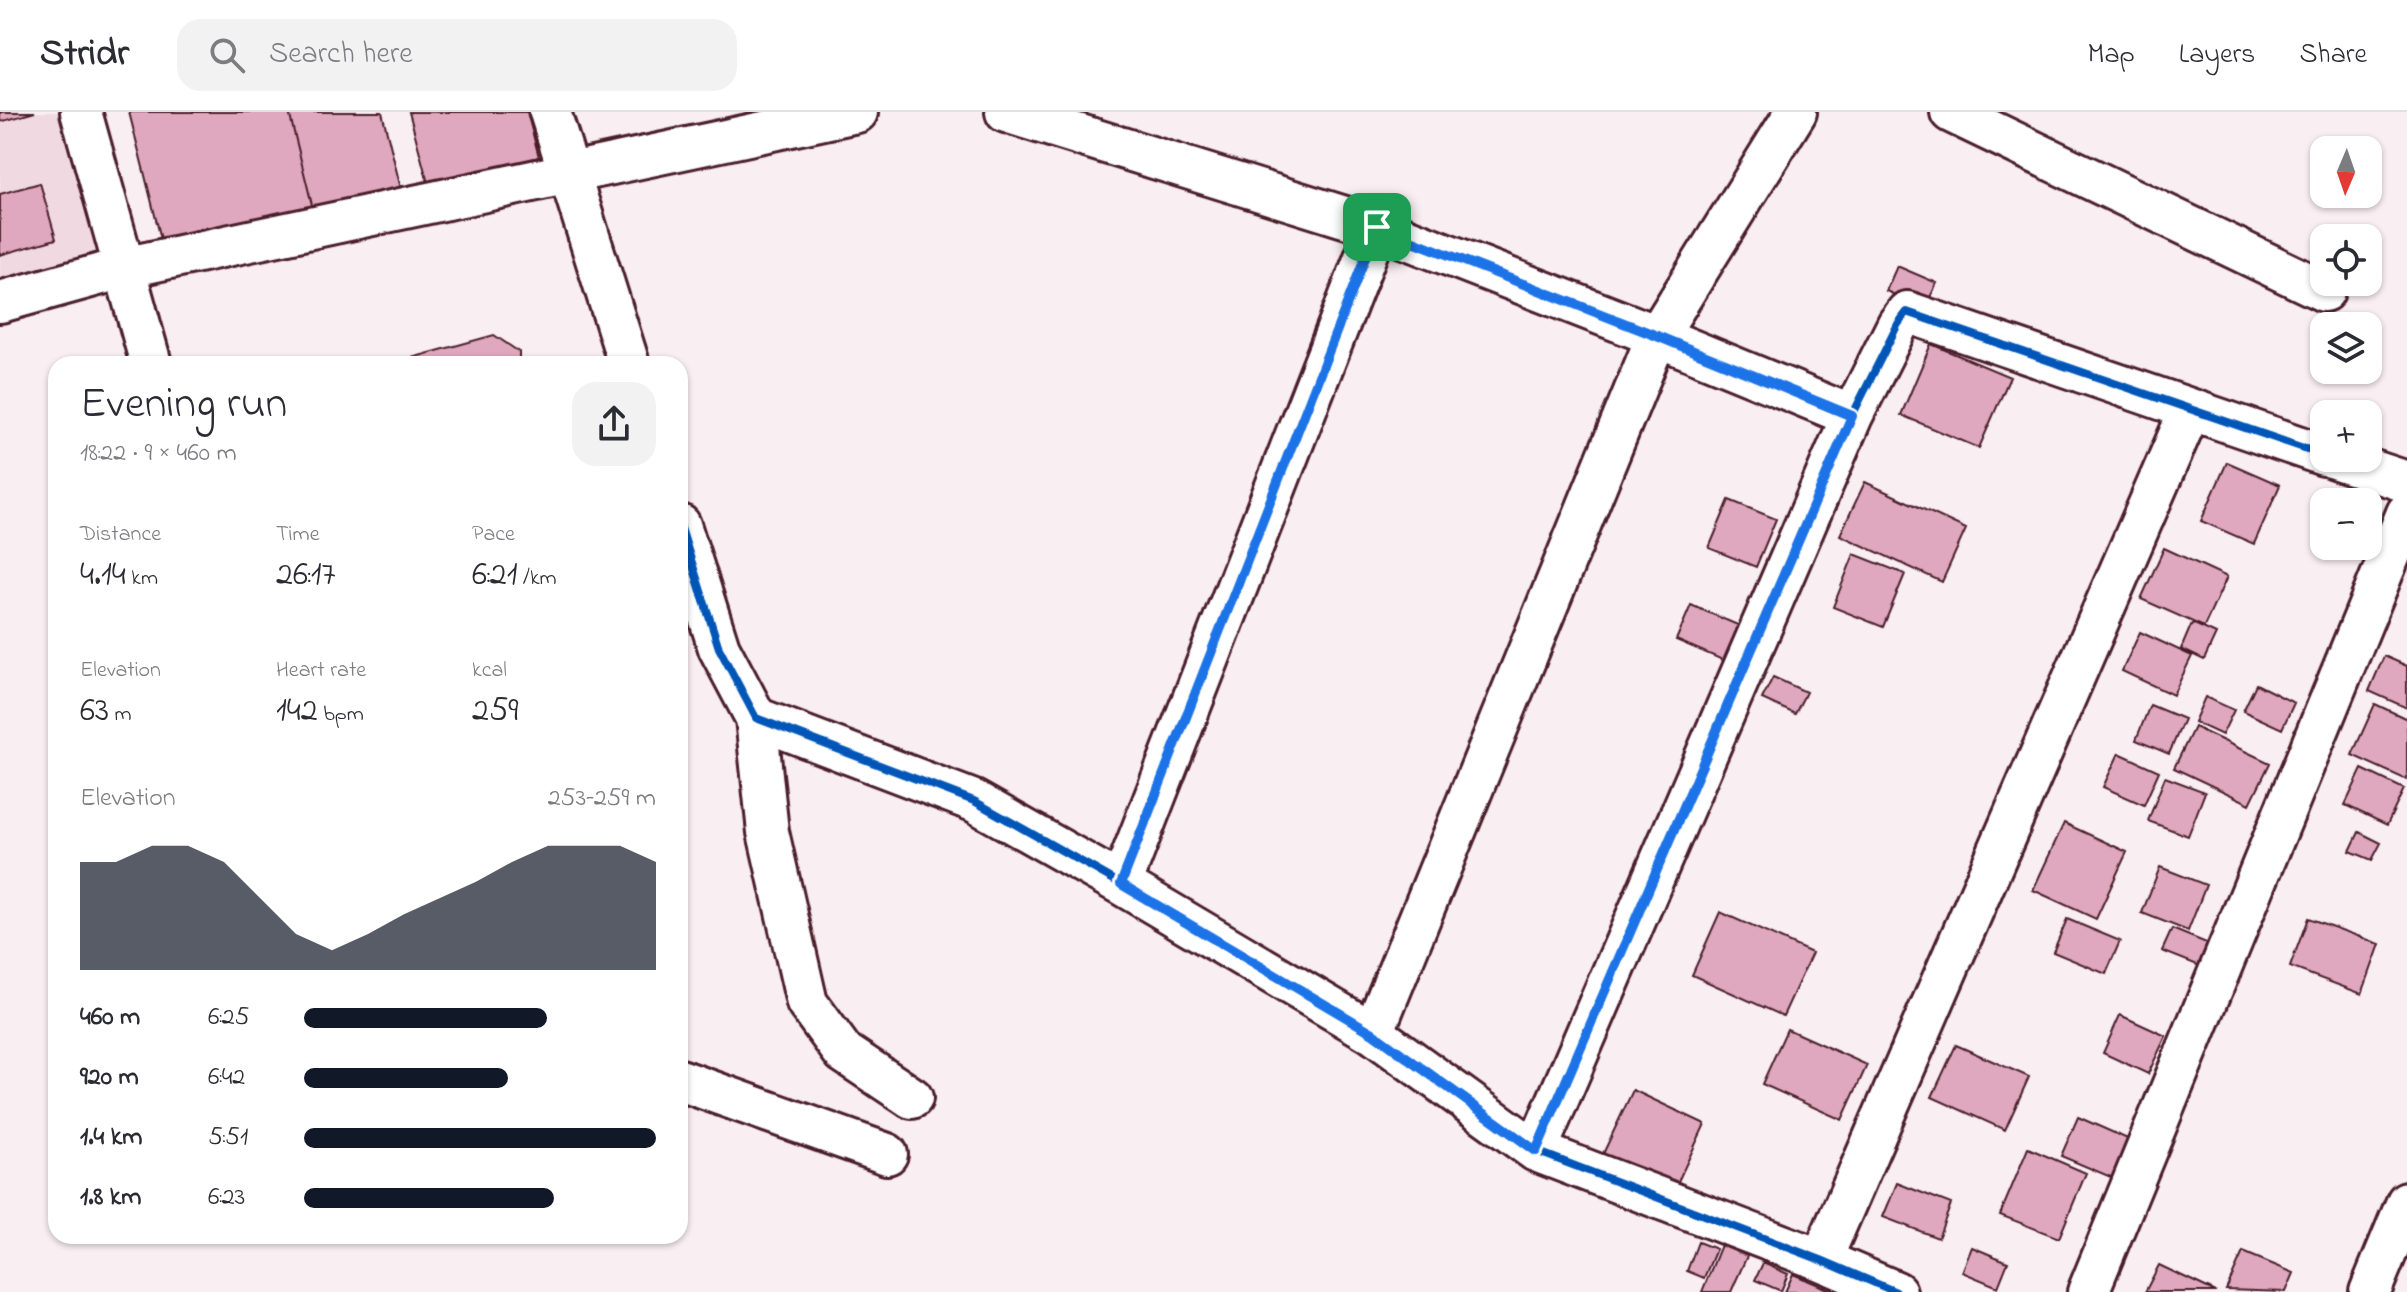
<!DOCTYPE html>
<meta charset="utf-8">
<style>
body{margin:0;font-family:"Indie Flower",sans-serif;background:#f2f2f3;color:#2b2b33;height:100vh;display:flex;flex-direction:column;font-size:30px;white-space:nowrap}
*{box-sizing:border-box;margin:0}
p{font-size:26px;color:#7c7c81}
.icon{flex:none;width:44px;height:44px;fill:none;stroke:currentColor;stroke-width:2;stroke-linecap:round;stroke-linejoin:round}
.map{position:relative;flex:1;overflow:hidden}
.panel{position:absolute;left:48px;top:244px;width:640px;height:888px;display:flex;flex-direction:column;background:#fff;border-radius:24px;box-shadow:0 2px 6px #0004}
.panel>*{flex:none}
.needle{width:52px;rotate:182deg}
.tools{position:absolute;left:2310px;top:24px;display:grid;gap:16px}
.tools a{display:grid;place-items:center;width:72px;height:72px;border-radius:16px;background:#fff;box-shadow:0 2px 6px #0004;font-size:40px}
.pin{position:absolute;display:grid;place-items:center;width:68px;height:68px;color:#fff;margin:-34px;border-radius:16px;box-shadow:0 4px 12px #0006}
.round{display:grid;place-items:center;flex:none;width:84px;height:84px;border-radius:24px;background:#f2f2f3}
.overview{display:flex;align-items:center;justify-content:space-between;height:136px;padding:0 32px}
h1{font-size:44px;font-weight:600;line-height:60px}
.figures{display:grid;grid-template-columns:repeat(3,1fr);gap:12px;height:136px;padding:8px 32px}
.figures div{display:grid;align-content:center}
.figures b{font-size:34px;font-weight:600}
.figures small{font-size:22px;font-weight:400}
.figures p{font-size:22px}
.chart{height:224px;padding:16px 32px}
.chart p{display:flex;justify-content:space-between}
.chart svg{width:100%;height:144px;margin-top:8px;fill:#111827;opacity:.7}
ul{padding:0 32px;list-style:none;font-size:26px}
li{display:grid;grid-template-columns:128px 96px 1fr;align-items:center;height:60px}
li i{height:20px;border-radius:10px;background:#111827}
header{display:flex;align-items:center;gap:48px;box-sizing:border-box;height:112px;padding:0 40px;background:#fff;border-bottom:2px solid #e1e1e2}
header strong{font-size:38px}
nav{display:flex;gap:44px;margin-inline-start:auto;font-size:28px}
.search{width:560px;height:72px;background:#f2f2f3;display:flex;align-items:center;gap:20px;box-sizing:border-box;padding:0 28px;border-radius:24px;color:#7c7c81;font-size:30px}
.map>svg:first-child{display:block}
</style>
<header>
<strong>Stridr</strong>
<div class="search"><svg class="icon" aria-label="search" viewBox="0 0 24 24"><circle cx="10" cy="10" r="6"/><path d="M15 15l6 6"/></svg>Search here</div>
<nav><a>Map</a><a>Layers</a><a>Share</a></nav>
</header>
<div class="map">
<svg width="2407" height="1180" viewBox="0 0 2407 1180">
<rect width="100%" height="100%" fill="#f9eef2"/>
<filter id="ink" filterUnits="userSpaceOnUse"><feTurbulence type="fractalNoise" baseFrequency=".0125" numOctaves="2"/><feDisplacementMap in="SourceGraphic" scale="16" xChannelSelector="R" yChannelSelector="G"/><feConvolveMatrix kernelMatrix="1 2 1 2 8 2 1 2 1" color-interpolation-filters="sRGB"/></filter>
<g filter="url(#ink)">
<!-- built -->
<path fill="#f1d9e2" d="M 0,0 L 59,0 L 98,145 L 0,171 Z"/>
<!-- building -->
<path fill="#dfa8be" stroke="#4a1f2b" stroke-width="2" d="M 0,0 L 35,0 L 0,10 Z
M 129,0 L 289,0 L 315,105 L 165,143 Z
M 289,0 L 382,0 L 402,81 L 315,105 Z
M 409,0 L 527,0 L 539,45 L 429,75 Z
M 40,71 L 56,127 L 0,143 L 0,82 Z
M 1897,154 L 1937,171 L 1925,196 L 1886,179 Z
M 494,223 L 519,240 L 519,252 L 390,252 Z
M 1931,232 L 2010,265 L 1979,336 L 1901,303 Z
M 2227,350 L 2280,373 L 2254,432 L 2201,409 Z
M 1865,370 L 1966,417 L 1942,470 L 1840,423 Z
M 1729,388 L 1776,407 L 1756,455 L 1709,436 Z
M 2164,436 L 2227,465 L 2204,515 L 2141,487 Z
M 1854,442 L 1905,462 L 1883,515 L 1833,495 Z
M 1691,493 L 1740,514 L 1725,549 L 1676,528 Z
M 2192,511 L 2216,522 L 2204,548 L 2181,537 Z
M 2140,520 L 2192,544 L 2173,583 L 2122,559 Z
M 2384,544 L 2407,554 L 2407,596 L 2369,579 Z
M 1773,565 L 1806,580 L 1795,602 L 1762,587 Z
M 2256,572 L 2294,591 L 2282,617 L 2243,599 Z
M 2205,585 L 2234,598 L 2222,623 L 2194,610 Z
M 2375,592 L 2407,607 L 2407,668 L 2352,643 Z
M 2150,593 L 2184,607 L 2169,642 L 2136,628 Z
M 2194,615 L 2270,651 L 2250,692 L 2174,656 Z
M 2119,641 L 2159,659 L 2144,693 L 2103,675 Z
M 2362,657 L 2404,677 L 2387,713 L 2345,693 Z
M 2165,665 L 2205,680 L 2188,724 L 2148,709 Z
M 2064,711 L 2127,740 L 2096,807 L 2033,778 Z
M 2359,720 L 2381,731 L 2372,748 L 2350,739 Z
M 2160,755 L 2206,773 L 2188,819 L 2142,801 Z
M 1720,800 L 1812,841 L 1783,904 L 1692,863 Z
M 2308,806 L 2380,832 L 2362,882 L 2290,855 Z
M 2067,807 L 2120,829 L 2106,862 L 2053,840 Z
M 2172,817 L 2214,834 L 2205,856 L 2162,839 Z
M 2120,903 L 2166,924 L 2148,962 L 2103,941 Z
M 1787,917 L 1867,953 L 1842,1008 L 1762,972 Z
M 1956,933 L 2029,965 L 2005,1018 L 1932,985 Z
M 1633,978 L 1705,1012 L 1674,1078 L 1602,1044 Z
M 2078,1005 L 2130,1028 L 2113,1066 L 2061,1044 Z
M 2028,1036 L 2086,1061 L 2059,1126 L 2000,1103 Z
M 1897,1071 L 1951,1092 L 1938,1126 L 1883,1105 Z
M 1698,1130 L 1716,1137 L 1704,1166 L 1687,1159 Z
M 1721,1133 L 1747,1144 L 1731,1180 L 1702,1180 Z
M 1972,1135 L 2008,1150 L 1998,1175 L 1962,1160 Z
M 2243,1140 L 2294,1161 L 2286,1180 L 2226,1178 Z
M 1763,1151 L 1788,1162 L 1781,1179 L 1755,1168 Z
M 2159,1153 L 2216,1180 L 2145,1180 Z
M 1793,1162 L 1835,1180 L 1785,1180 Z"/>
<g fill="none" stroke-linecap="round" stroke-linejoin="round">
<defs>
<path id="street" d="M 81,0 L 151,252
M 550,0 L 629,252
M 1006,0 L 1377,115 L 1657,224 L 1852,304
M 1951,0 L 2324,179
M 0,190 L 123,156 L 857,0
M 2334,346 L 2407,370
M 680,413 L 719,536 L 756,606 L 974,689 L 1121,772 L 1373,921 L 1536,1039 L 1821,1148 L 1896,1180
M 756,606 L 768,720 L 807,891 L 843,940 L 912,986
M 1121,772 L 1377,115
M 1373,921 L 1657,224 L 1796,0
M 680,968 L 887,1042
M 1536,1039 L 1852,304 L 1898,212 L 1907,200 L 2324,343
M 1821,1148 L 2190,298
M 2088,1180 L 2407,401
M 2370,1180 L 2407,1090"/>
</defs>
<!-- street casing -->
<use href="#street" stroke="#4a1f2b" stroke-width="46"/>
<!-- street -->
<use href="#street" stroke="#fff" stroke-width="40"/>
<defs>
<path id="cycleway" d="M 680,413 L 719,536 L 756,606 L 974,689 L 1121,772 L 1373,921 L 1536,1039 L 1821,1148 L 1896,1180
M 1536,1039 L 1852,304 L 1898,212 L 1907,200 L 2324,343"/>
</defs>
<!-- cycleway casing -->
<use href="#cycleway" stroke="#fff" stroke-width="13"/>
<!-- cycleway -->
<use href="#cycleway" stroke="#0057b8" stroke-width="8"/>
</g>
</g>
<g fill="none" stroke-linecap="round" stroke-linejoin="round" filter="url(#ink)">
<defs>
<path id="route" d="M 1377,115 L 1657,224 L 1852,304 L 1536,1039 L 1373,921 L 1121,772 Z"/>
</defs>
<!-- route casing -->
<use href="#route" stroke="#fff" stroke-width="16"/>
<!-- route -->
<use href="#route" stroke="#1a73e8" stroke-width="10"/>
</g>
</svg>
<div class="tools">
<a><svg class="needle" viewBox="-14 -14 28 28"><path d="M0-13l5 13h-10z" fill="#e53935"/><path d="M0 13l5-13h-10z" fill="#7c7c81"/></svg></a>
<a><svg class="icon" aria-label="locate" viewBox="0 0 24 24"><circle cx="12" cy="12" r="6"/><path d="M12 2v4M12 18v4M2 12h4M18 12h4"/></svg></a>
<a><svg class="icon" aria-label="layers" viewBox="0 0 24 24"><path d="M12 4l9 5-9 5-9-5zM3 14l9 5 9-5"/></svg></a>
<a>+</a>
<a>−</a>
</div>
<div class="pin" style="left:1377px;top:115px;background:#1e9e55"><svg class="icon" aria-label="arrive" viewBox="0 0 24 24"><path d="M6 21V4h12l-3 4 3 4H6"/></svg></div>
<section class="panel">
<div class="overview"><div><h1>Evening run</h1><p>18:22 · 9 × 460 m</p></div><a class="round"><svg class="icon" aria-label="share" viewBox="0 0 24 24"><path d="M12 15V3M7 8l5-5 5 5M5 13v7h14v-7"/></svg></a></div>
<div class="figures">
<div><p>Distance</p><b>4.14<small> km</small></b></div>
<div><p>Time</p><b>26:17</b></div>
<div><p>Pace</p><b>6:21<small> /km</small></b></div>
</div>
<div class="figures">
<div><p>Elevation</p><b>63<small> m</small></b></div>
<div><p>Heart rate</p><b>142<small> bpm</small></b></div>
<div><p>kcal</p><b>259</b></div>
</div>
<div class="chart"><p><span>Elevation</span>253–259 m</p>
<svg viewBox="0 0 160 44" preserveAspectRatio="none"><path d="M0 44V11L10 11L20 6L30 6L40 11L50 22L60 33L70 38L80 33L90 27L100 22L110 17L120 11L130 6L140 6L150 6L160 11V44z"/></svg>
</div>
<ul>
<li><b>460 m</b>6:25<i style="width:69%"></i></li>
<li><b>920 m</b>6:42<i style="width:58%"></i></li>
<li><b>1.4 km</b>5:51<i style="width:100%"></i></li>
<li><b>1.8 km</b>6:23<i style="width:71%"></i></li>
</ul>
</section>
</div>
